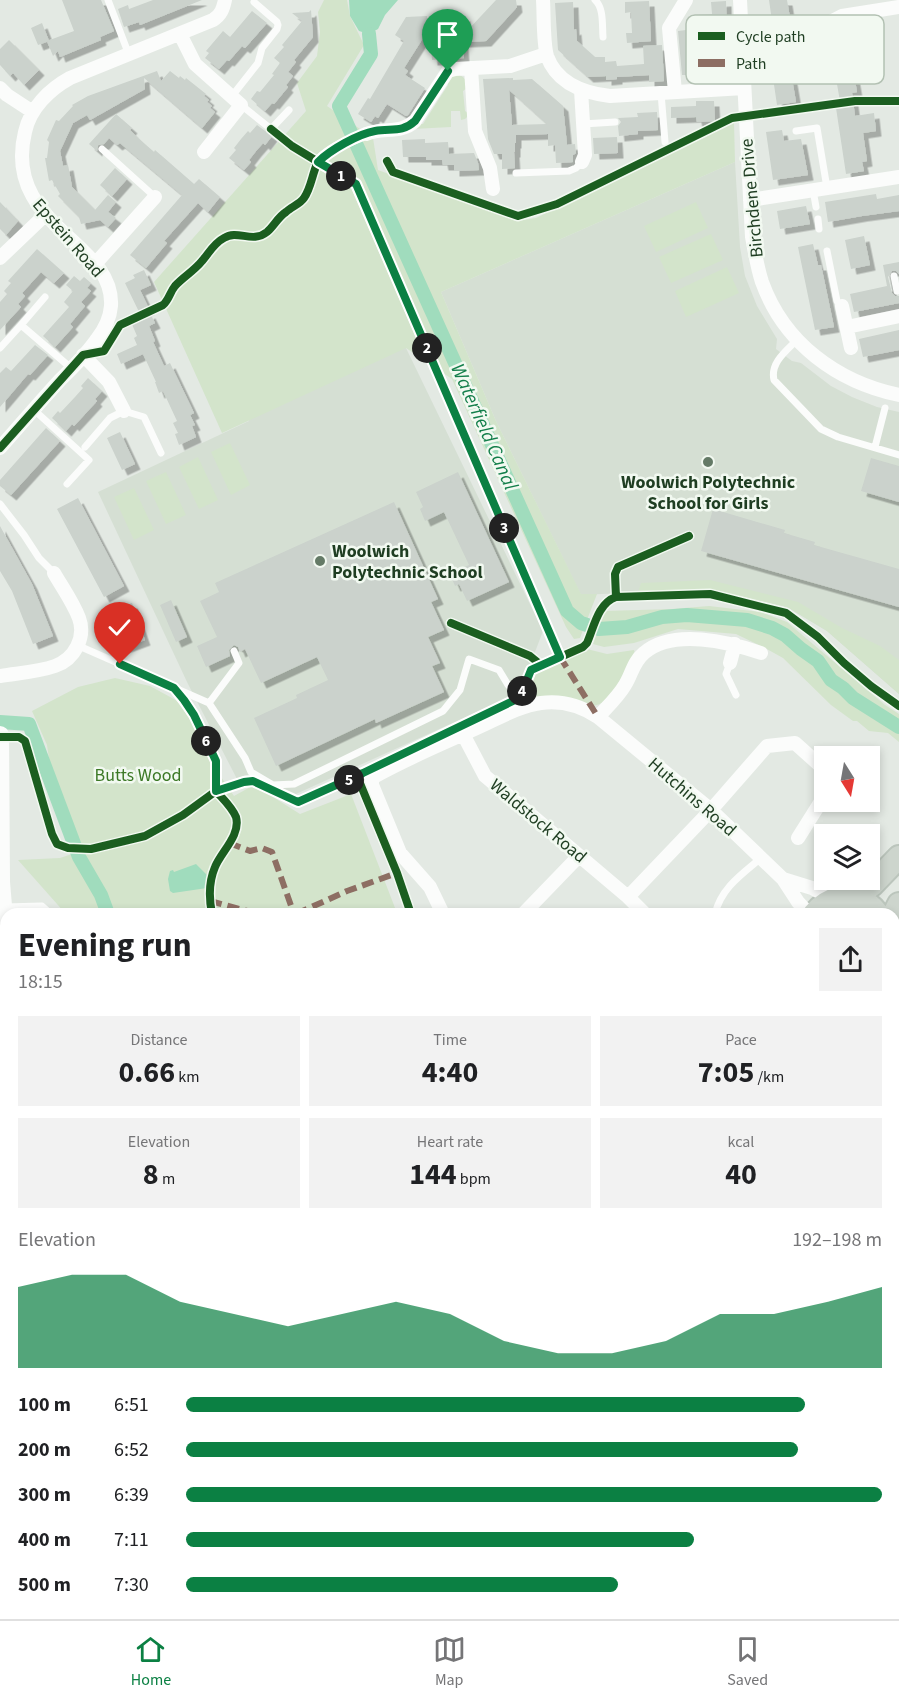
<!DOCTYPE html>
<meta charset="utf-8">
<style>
body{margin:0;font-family:"Source Sans 3",sans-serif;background:#f2f2f2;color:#202124;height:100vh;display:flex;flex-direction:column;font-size:22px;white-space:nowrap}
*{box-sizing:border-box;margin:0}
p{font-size:20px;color:#757577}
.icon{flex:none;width:33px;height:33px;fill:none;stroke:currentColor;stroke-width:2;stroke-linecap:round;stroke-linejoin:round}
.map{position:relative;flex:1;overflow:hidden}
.drawer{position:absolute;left:0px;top:908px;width:900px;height:712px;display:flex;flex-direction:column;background:#fff;border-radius:18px 18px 0 0;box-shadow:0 3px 9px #0003}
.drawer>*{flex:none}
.needle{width:39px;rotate:169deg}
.buttons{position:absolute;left:814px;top:746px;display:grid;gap:12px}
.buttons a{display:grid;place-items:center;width:66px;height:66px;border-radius:0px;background:#fff;box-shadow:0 3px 9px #0003;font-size:30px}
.pin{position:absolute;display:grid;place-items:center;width:51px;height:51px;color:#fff;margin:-62px -26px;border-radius:50% 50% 50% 0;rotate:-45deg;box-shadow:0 0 6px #0007}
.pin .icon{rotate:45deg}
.km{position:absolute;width:30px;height:30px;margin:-15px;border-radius:50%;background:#222;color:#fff;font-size:16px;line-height:30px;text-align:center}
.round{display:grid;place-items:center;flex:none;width:63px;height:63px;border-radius:0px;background:#f2f2f2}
.summary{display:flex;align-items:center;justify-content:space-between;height:102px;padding:0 18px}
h1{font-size:33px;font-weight:700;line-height:45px}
.stats{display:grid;grid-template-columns:repeat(3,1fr);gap:9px;height:102px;padding:6px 18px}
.stats div{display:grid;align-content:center;border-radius:0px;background:#f2f2f2;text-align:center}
.stats b{font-size:30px;font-weight:700}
.stats small{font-size:16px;font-weight:400}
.stats p{font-size:16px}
.chart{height:168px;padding:12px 18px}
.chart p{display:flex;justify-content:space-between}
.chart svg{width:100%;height:108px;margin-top:6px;fill:#0b8043;opacity:.7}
ul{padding:0 18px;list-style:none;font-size:20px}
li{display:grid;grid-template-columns:96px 72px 1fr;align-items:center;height:45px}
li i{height:15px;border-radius:8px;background:#0b8043}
.tabs{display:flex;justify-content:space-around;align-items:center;height:84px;border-top:2px solid #e0e0e0;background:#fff;font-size:16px;color:#757577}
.tabs a{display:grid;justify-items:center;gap:3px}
.tabs .selected{color:#0b8043}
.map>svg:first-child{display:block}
</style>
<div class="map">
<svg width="899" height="1619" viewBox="0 0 899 1619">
<defs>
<filter id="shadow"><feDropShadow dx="5.5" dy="5.5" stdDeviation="0" flood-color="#0004"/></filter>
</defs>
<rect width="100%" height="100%" fill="#e3e9e3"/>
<!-- built -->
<path fill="#d5dfd3" d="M 735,162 L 740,247 L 745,276 L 757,306 L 777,339 L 776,349 L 792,361 L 801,363 L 831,386 L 852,397 L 877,407 L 899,412 L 899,694 L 827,631 L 787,607 L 709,589 L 581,595 L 496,421 L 441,292 Z
M 197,307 L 406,348 L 543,631 L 524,681 L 512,696 L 296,794 L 253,775 L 245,775 L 237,779 L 188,684 L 98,492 L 249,421 Z
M 894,1014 L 897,1016 L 899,1014 L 899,1552 L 894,1550 Z
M 6,1541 L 6,1614 L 31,1614 L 32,1619 L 0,1619 L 0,1545 Z
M 453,1614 L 523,1614 L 520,1619 L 463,1619 Z"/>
<!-- green -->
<path fill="#d3e4cb" d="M 324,0 L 347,0 L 350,16 L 364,45 L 327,106 L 373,138 L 378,170 L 516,221 L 536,218 L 734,122 L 735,162 L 441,292 L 496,421 L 581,594 L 597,594 L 580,638 L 574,639 L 566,627 L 452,379 L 406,348 L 222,433 L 154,282 L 306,111 L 297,83 L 317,56 L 320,32 L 318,12 Z
M 456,74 C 465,76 466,80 467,88 L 463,91 L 465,111 L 468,113 L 468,116 L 465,119 L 461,120 L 460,111 L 451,111 L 451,127 L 413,129 L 419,124 L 423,124 L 448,85 L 446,80 Z
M 696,202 L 708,228 L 656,252 L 644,226 Z
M 711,234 L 723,260 L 671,283 L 659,257 Z
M 727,267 L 739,293 L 686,317 L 675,291 Z
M 230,443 L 250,485 L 231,495 L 211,452 Z
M 198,457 L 218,500 L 199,509 L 179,467 Z
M 166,472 L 186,515 L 166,524 L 146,481 Z
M 134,488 L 154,530 L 134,540 L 114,497 Z
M 710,580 L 798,602 L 842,628 L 880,646 L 899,660 L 899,694 L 827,631 L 787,607 L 709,589 L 638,592 L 641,583 Z
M 709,606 L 761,612 L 787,622 L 885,705 L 899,714 L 899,742 L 888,733 L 869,731 L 857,721 L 853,721 L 831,705 L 783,658 L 765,648 L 736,634 L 678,629 L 634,643 L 604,647 L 593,644 L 605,611 L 672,609 Z
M 587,649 L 607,654 L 634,650 L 635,654 C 626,671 612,707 590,706 L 532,698 L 525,695 L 534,673 Z
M 115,678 L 150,686 L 183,704 L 204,729 L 219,774 L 234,796 L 254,785 L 300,814 L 351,794 L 397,913 L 65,913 L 18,860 L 60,858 L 84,850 L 76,836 L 64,798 L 51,772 L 47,745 L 32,711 L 78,687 Z
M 894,1550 L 899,1552 L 899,1619 L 571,1619 L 562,1614 L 894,1614 Z
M 55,1614 L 125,1614 L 125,1619 L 55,1619 Z
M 155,1614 L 205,1614 L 205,1619 L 155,1619 Z"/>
<!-- water -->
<path fill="#a0dcbd" d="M 349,0 L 398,0 L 385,15 L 378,29 L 369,34 L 359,31 L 350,16 Z
M 196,864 L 209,877 L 207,888 L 173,893 L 170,891 L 168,879 L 170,871 L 173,870 L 174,872 Z
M 205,1614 L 453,1614 L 463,1619 L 205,1619 Z"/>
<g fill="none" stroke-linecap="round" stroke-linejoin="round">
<!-- stream -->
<path stroke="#a0dcbd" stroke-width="4" d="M 894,1566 L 899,1568"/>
<!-- canal -->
<path stroke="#a0dcbd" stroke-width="14" d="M 369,34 L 371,54 L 339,106 L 567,611 L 581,623 L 599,629 L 627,627 L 662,617 L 687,615 L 747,620 L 772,628 L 785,635 L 801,649 L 818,661 L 831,680 L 843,688 L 853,698 L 899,727
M 0,722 L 29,724 L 79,857 L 101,895 L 108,914
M 689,1619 L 691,1614"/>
</g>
<!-- building -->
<path fill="#cbd2cc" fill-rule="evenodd" filter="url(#shadow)" d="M 62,0 L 101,0 L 114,31 L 100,37 L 101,40 L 60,57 L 58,51 L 53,56 L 47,41 L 74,31 Z
M 153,0 L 202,0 L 140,25 L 139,22 L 124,27 L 118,9 L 128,5 L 129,9 Z
M 496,0 L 516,0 L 517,7 L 486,41 L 463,42 L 464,58 L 432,60 L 430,27 L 404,68 L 408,71 L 405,75 L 425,88 L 408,115 L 406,116 L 387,104 L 378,118 L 375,116 L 371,122 L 358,114 L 368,98 L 370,99 L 404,41 L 395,35 L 406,17 L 427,16 L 427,18 L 465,16 L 466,32 Z
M 769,0 L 787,0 L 790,18 L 772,21 Z
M 649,1 L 651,41 L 627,43 L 626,33 L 632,33 L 631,12 L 625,13 L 625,2 Z
M 726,1 L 727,37 L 718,38 L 719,61 L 726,61 L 727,75 L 682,75 L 678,31 L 686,30 L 687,56 L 707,55 L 705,26 L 694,27 L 694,15 L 712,14 L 711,2 Z
M 573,2 L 574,30 L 576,29 L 577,41 L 595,57 L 605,57 L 605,62 L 616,61 L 617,66 L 644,64 L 643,46 L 662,45 L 664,81 L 649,82 L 649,75 L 617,77 L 617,79 L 606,80 L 606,76 L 588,77 L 558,50 L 555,3 Z
M 311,10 L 313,37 L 294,60 L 296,62 L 288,72 L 293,76 L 286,85 L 288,87 L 274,104 L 272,103 L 265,111 L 251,99 L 257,91 L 260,92 L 274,75 L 272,74 L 280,63 L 274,58 L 284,47 L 282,45 L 302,21 L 292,13 L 309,12 Z
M 252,11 L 267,23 L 245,48 L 242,46 L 229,61 L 227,60 L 219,69 L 205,58 L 209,53 L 206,51 L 223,31 L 230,37 Z
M 42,23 L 49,41 L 38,45 L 31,28 Z
M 851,35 L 855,62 L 852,63 L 857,92 L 852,93 L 855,116 L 874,113 L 876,131 L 863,133 L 867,161 L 862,162 L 864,171 L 846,174 L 836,108 L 841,107 L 834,67 L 791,73 L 796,102 L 777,105 L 773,78 L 777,78 L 772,49 L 790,45 L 792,60 L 814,56 L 812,42 Z
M 9,40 L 39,70 L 24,85 L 13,73 L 10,76 L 0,65 L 0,49 Z
M 157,71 L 161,81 L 170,71 L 179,78 L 180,76 L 185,80 L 186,78 L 206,94 L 204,96 L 209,100 L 207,102 L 212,106 L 210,108 L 215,112 L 202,128 L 144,78 L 145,89 L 90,120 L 87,115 L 73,123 L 60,151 L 63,166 L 68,165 L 72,187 L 95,210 L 108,195 L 116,202 L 108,212 L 116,218 L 108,227 L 100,220 L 81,224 L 79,217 L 58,196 L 60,194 L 52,180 L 49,181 L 45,158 L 47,158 L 49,142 L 47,140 L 56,120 L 59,121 L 73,106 L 72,105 L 88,96 Z
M 513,78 L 513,80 L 532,79 L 563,106 L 567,145 L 575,144 L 576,153 L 573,155 L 573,162 L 556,163 L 555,145 L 548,146 L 548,134 L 516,135 L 516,143 L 515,143 L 515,152 L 514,152 L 515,168 L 502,169 L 502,154 L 494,154 L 488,139 L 483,79 ZM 509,90 L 515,95 L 547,124 L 512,125 Z
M 696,101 L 714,101 L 715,121 L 697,122 L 696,117 L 671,118 L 671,107 L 696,106 Z
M 657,112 L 658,130 L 638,131 L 638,134 L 619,136 L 618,126 L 621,122 L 618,118 L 638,117 L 637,113 Z
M 116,114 L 132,128 L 130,130 L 138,138 L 154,152 L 155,150 L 194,184 L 199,179 L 220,197 L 208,212 L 198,203 L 164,241 L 167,243 L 146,268 L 130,255 L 182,195 L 120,143 L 117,145 L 109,138 L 104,144 L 98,145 L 97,151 L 89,144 Z
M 257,125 L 272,136 L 265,145 L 263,143 L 256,151 L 249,160 L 251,162 L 244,170 L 229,158 L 236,150 L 234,148 L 241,139 L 248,131 L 250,133 Z
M 782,130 L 784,141 L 801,139 L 808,175 L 773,180 L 766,132 Z
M 617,137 L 618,153 L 594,154 L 593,138 Z
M 425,139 L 425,143 L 448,142 L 449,154 L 474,153 L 478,163 L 479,170 L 454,171 L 454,165 L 443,165 L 442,160 L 426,160 L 426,157 L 403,157 L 402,140 Z
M 115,168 L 127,179 L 112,196 L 100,185 Z
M 876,194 L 877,199 L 899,195 L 899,211 L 862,216 L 828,222 L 825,202 Z
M 0,202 L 18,221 L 6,235 L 0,229 Z
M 806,206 L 810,224 L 780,229 L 777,211 Z
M 864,236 L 870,265 L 851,269 L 845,240 Z
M 813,244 L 818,265 L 821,265 L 834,327 L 815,330 L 798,247 Z
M 37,249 L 64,273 L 54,283 L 41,272 L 22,293 L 25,296 L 18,304 L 21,307 L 0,330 L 0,302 L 7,294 L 4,291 L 11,283 L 8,281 Z
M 899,262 L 899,274 L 896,271 L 892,271 L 888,277 L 892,293 L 895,296 L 899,296 L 899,303 L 854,312 L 850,294 L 887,286 L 883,265 Z
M 144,270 L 151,285 L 140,290 L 149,309 L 140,314 L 125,283 L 135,278 L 133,275 Z
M 74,276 L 80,281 L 84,277 L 91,283 L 87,288 L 91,291 L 81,302 L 85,306 L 70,324 L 73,327 L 55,347 L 43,336 L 69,307 L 64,302 L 73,291 L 66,285 Z
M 150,313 L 155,323 L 149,326 L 155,341 L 153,342 L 164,366 L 170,363 L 194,413 L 190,415 L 195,425 L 192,426 L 196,437 L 179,445 L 175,434 L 178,433 L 173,423 L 177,421 L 163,391 L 159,393 L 155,382 L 156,382 L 143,354 L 121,364 L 117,354 L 137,345 L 134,338 L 137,336 L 131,322 Z
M 899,330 L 899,350 L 863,357 L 859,339 Z
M 35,345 L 48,355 L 30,375 L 28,374 L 0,407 L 0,373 L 6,367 L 11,371 Z
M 88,378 L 102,391 L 95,399 L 97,401 L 74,426 L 72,424 L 66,431 L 52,418 L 58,411 L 60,413 L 75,397 L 83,388 L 81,386 Z
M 46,428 L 60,441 L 11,495 L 0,486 L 0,480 Z
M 120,432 L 135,464 L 122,470 L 107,438 Z
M 871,458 L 899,466 L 899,502 L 861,491 Z
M 458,472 L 509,582 L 467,601 L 459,584 L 455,586 L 450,574 L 469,565 L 444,512 L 425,521 L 420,509 L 423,507 L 416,492 Z
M 78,498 L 124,586 L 104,597 L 57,509 Z
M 394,502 L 438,599 L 431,602 L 444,630 L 428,637 L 440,663 L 432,666 L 444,692 L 376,723 L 375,719 L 276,766 L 254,718 L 297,698 L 296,695 L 328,680 L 317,657 L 261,683 L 245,649 L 240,652 L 238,647 L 234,645 L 229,650 L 230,656 L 206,667 L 197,646 L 217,637 L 200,601 L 219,592 L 215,583 Z
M 713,509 L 785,530 L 784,533 L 815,542 L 814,545 L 899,569 L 899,607 L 701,551 Z
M 0,526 L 32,584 L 53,636 L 33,644 L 12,591 L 0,571 Z
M 171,600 L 187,637 L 176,642 L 160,605 Z
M 132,603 L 145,640 L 123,648 L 110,611 Z"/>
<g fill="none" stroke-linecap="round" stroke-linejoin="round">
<defs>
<path id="primary" d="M 854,898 L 872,885 L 899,857
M 814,914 C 827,898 849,891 867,903 C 871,906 875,910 878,914
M 894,914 L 899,904
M 0,1498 L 6,1494
M 0,1521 L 6,1517"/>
</defs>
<!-- primary casing -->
<use href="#primary" stroke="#bbc5bc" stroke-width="26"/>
<!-- service -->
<path stroke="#fbfcfb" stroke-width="7" d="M 108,0 L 129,55
M 595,0 C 604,8 602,25 603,37
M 868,12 L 874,47
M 661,93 L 665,142
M 232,96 L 258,63 L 262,48 L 277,29 L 278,25 L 277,22 L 254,2
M 241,105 L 271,129 L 289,110
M 583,124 L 615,122
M 796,131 L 817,128 L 827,188
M 102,149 L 155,197
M 516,173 L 569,171 L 576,168 L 582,162
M 813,190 L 816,207
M 818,219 L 819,229
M 827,251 L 837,301 L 842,306
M 894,276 L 897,291
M 45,297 L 21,325 L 71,368
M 797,340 C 786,351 770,363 774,380 L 821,429 L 838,437 L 899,455
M 0,348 L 21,325
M 33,409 L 89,460 L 67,484
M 85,447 L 110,418 L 124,411 L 144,417 L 161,453
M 875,447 L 885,408
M 0,504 L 24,535 L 39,558 L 54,573
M 79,646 L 209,703 L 245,758 L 251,772 L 273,785 L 294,784 L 443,711 L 460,690 L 469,659 L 499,670 L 508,685 L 527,706
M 730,663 L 726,674 L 736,695
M 209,703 L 239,663 L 234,651
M 5,907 L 42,906 L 51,914
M 715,914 C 721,888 742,874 761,858
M 894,1053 L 899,1051
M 894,1066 L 899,1066
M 0,1572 L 6,1568
M 132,1614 L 134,1619"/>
<!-- minor -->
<path stroke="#fbfcfb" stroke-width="14" d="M 543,0 C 544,15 543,42 547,56 C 557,84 584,93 610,96 L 744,88
M 740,0 L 752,237 C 755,252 757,267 762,282 C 784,343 837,382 899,395
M 180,34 L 195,64 L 241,105 L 204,152
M 742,42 L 815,30 L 842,16 L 899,7
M 471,68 L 475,131 L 490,168 L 493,189
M 0,88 L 7,95 L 33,112
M 581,90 L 585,155 L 582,162
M 675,92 L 669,28 L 686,0
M 366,134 C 383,127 401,134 415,121 L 448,71 L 455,69 L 510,66 L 546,54
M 750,200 L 899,177
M 0,258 L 45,215
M 95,264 L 155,197
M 842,306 L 851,348
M 847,327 L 899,316
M 83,355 L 109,382 L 124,411
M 0,448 C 20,425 40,402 60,380 C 73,367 87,354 97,339 C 104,330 110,318 111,306 C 115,241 2,226 25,132 C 30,108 50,89 70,78 L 213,20 C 221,15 223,9 225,0
M 730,663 L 735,644
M 0,676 C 18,673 38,672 55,666 C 75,659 86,637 79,618 C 73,602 62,587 54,573
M 598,717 L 711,810 L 783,879 L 798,902 L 809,914
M 463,734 L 485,776 L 628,897 L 711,810 L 767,746 L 795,743 L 825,770
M 852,756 L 854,753
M 798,838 L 825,795
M 783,879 L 812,888 L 833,899
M 628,897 L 645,914
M 524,913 L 579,856
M 443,914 L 430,887 L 400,853 L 372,785 L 372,778 C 405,759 442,744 477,728 C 497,719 519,706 541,703 C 562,700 581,706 598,717 C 607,707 618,697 625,685 C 632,674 633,662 644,653 C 673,628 729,642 761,653
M 894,968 L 899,972
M 894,995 L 899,997
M 894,1091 L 899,1095
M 6,1254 C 2,1273 0,1291 6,1310
M 894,1288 L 899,1291
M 899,1300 L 897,1311 L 899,1313
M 0,1331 L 6,1325
M 0,1408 L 6,1399
M 0,1466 L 6,1462
M 48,1614 L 48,1619"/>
<!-- tertiary -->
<path stroke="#fbfcfb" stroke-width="18" d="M 0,735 L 1,882 L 6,942"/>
<!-- primary -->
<use href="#primary" stroke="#cdd5cd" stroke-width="22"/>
<!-- quiet -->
<path stroke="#8d6e63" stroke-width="6" stroke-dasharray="12 6" stroke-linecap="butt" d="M 560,657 L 598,717
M 229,843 L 250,851 L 262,848 L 272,852 L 294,914
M 210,901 L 247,911 L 278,914
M 296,914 L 347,891 L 397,873
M 611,1614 L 618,1619"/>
<defs>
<path id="cycleway" d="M 271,129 L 292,146 L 356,185 L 560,657
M 387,161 L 393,172 L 518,216 L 557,204 L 732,118 L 855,101 L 899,101
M 0,448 L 83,355 L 104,351 L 120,325 L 163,305 C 169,300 170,292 175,286 C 183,277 194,271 202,261 C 209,253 214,243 224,238 C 238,229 252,244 267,232 C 274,226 278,217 286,212 C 291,207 300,204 304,198 C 311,188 312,175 317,164 C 325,148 368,132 385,130
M 616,597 L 615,574 L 618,567 L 689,536
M 451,623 L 530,656 L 541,665
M 174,688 L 194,715 L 216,761 L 216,791 C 223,799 232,807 236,817 C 241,835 221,852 215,867 C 209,881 209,899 212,914
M 0,737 L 19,737 L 25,741 L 52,834 L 57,844 L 68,848 L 91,849 L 145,836 L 183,815 L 216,791 L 244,782 L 253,781 L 298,802 L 363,773 L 513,701 L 523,690 L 531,670 L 583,647 L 587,643 C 594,627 598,603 616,597 L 710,594 L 786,613 L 818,637 L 844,663 L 871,686 L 899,706
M 357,776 L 397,873 L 411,914"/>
</defs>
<!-- cycleway casing -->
<use href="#cycleway" stroke="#f2f9f1" stroke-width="11"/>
<!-- cycleway -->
<use href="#cycleway" stroke="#1b5e20" stroke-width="8"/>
</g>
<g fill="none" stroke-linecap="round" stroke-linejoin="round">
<defs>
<path id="route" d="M 120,664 L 174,688 L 184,700 L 194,715 L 216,761 L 216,791 L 244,782 L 253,781 L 298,802 L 363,773 L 513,701 L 523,690 L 531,670 L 560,657 L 356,184 L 318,162 C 330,150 358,134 375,131 C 391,128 402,133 415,121 L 448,71"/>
</defs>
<!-- route casing -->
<use href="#route" stroke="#fff" stroke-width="12"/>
<!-- route -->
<use href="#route" stroke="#0b8043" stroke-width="8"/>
</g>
<!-- markers -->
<g fill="#647a66" stroke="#f2f9f1" stroke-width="2">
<circle cx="708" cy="462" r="6"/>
<circle cx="320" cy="561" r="6"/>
</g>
<g text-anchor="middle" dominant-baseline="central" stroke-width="5" stroke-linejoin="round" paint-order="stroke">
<!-- street labels -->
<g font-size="18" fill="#1f3e22" stroke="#f2f9f1">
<text transform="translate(752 198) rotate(-95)">Birchdene Drive</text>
<text transform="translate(68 238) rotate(49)">Epstein Road</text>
<text transform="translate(692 797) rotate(41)">Hutchins Road</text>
<text transform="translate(538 821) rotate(40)">Waldstock Road</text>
</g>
<!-- poi labels -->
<g font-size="18" font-weight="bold" fill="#1f3e22" stroke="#f2f9f1">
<text x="708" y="482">Woolwich Polytechnic<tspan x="708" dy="21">School for Girls</tspan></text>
<text x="332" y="551" text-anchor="start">Woolwich<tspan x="332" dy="21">Polytechnic School</tspan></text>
</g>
<!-- park labels -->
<g font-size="18" fill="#3c7926" stroke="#f2f9f1">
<text x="138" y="775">Butts Wood</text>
</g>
<!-- water labels -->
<g font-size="20" font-style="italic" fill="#147f4b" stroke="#f2f9f1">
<text transform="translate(484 427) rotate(66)">Waterfield Canal</text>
</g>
</g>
<!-- legend -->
<rect x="686" y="15" width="198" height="69" rx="9" fill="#f2f9f1" stroke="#b3c1b3" stroke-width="1.5"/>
<rect x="698" y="32" width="27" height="8" fill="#1b5e20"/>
<rect x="698" y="59" width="27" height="8" fill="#8d6e63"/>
<g font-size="16" fill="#1f3e22">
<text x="736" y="42">Cycle path</text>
<text x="736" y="69">Path</text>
</g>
</svg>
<div class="buttons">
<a><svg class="needle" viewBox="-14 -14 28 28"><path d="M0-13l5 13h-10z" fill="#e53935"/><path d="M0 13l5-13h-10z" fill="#757577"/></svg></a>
<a><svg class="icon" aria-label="layers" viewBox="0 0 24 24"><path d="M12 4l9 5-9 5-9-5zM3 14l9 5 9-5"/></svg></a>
</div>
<div class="pin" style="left:448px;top:71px;background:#1e9e55"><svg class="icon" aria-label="arrive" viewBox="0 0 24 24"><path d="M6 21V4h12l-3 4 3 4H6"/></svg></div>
<div class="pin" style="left:120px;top:664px;background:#d93025"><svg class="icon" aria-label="check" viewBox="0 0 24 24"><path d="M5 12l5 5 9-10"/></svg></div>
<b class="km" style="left:341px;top:176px">1</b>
<b class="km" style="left:427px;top:348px">2</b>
<b class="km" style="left:504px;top:528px">3</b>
<b class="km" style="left:522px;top:691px">4</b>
<b class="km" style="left:349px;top:780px">5</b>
<b class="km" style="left:206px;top:741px">6</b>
<section class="drawer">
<div class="summary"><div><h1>Evening run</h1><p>18:15</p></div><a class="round"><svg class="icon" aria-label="share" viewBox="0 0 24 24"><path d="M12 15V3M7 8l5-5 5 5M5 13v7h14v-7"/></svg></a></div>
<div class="stats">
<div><p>Distance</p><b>0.66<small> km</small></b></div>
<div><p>Time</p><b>4:40</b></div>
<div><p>Pace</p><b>7:05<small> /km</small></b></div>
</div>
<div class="stats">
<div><p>Elevation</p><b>8<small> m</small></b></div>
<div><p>Heart rate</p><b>144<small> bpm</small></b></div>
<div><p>kcal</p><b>40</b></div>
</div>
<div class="chart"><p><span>Elevation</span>192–198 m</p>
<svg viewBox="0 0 160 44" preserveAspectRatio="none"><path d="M0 44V11L10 6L20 6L30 17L40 22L50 27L60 22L70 17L80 22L90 33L100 38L110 38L120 33L130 22L140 22L150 17L160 11V44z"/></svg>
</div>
<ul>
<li><b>100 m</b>6:51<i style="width:89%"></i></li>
<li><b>200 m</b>6:52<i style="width:88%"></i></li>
<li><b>300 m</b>6:39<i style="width:100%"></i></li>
<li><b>400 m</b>7:11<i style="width:73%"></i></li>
<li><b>500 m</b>7:30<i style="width:62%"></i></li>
</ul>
</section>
</div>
<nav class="tabs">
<a class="selected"><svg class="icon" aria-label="home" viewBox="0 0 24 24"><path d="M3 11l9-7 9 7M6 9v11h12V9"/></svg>Home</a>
<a><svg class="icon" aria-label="map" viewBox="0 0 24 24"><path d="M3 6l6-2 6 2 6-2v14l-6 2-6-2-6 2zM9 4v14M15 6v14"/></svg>Map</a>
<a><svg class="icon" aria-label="saved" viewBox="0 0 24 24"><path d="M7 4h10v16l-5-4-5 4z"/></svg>Saved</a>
</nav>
